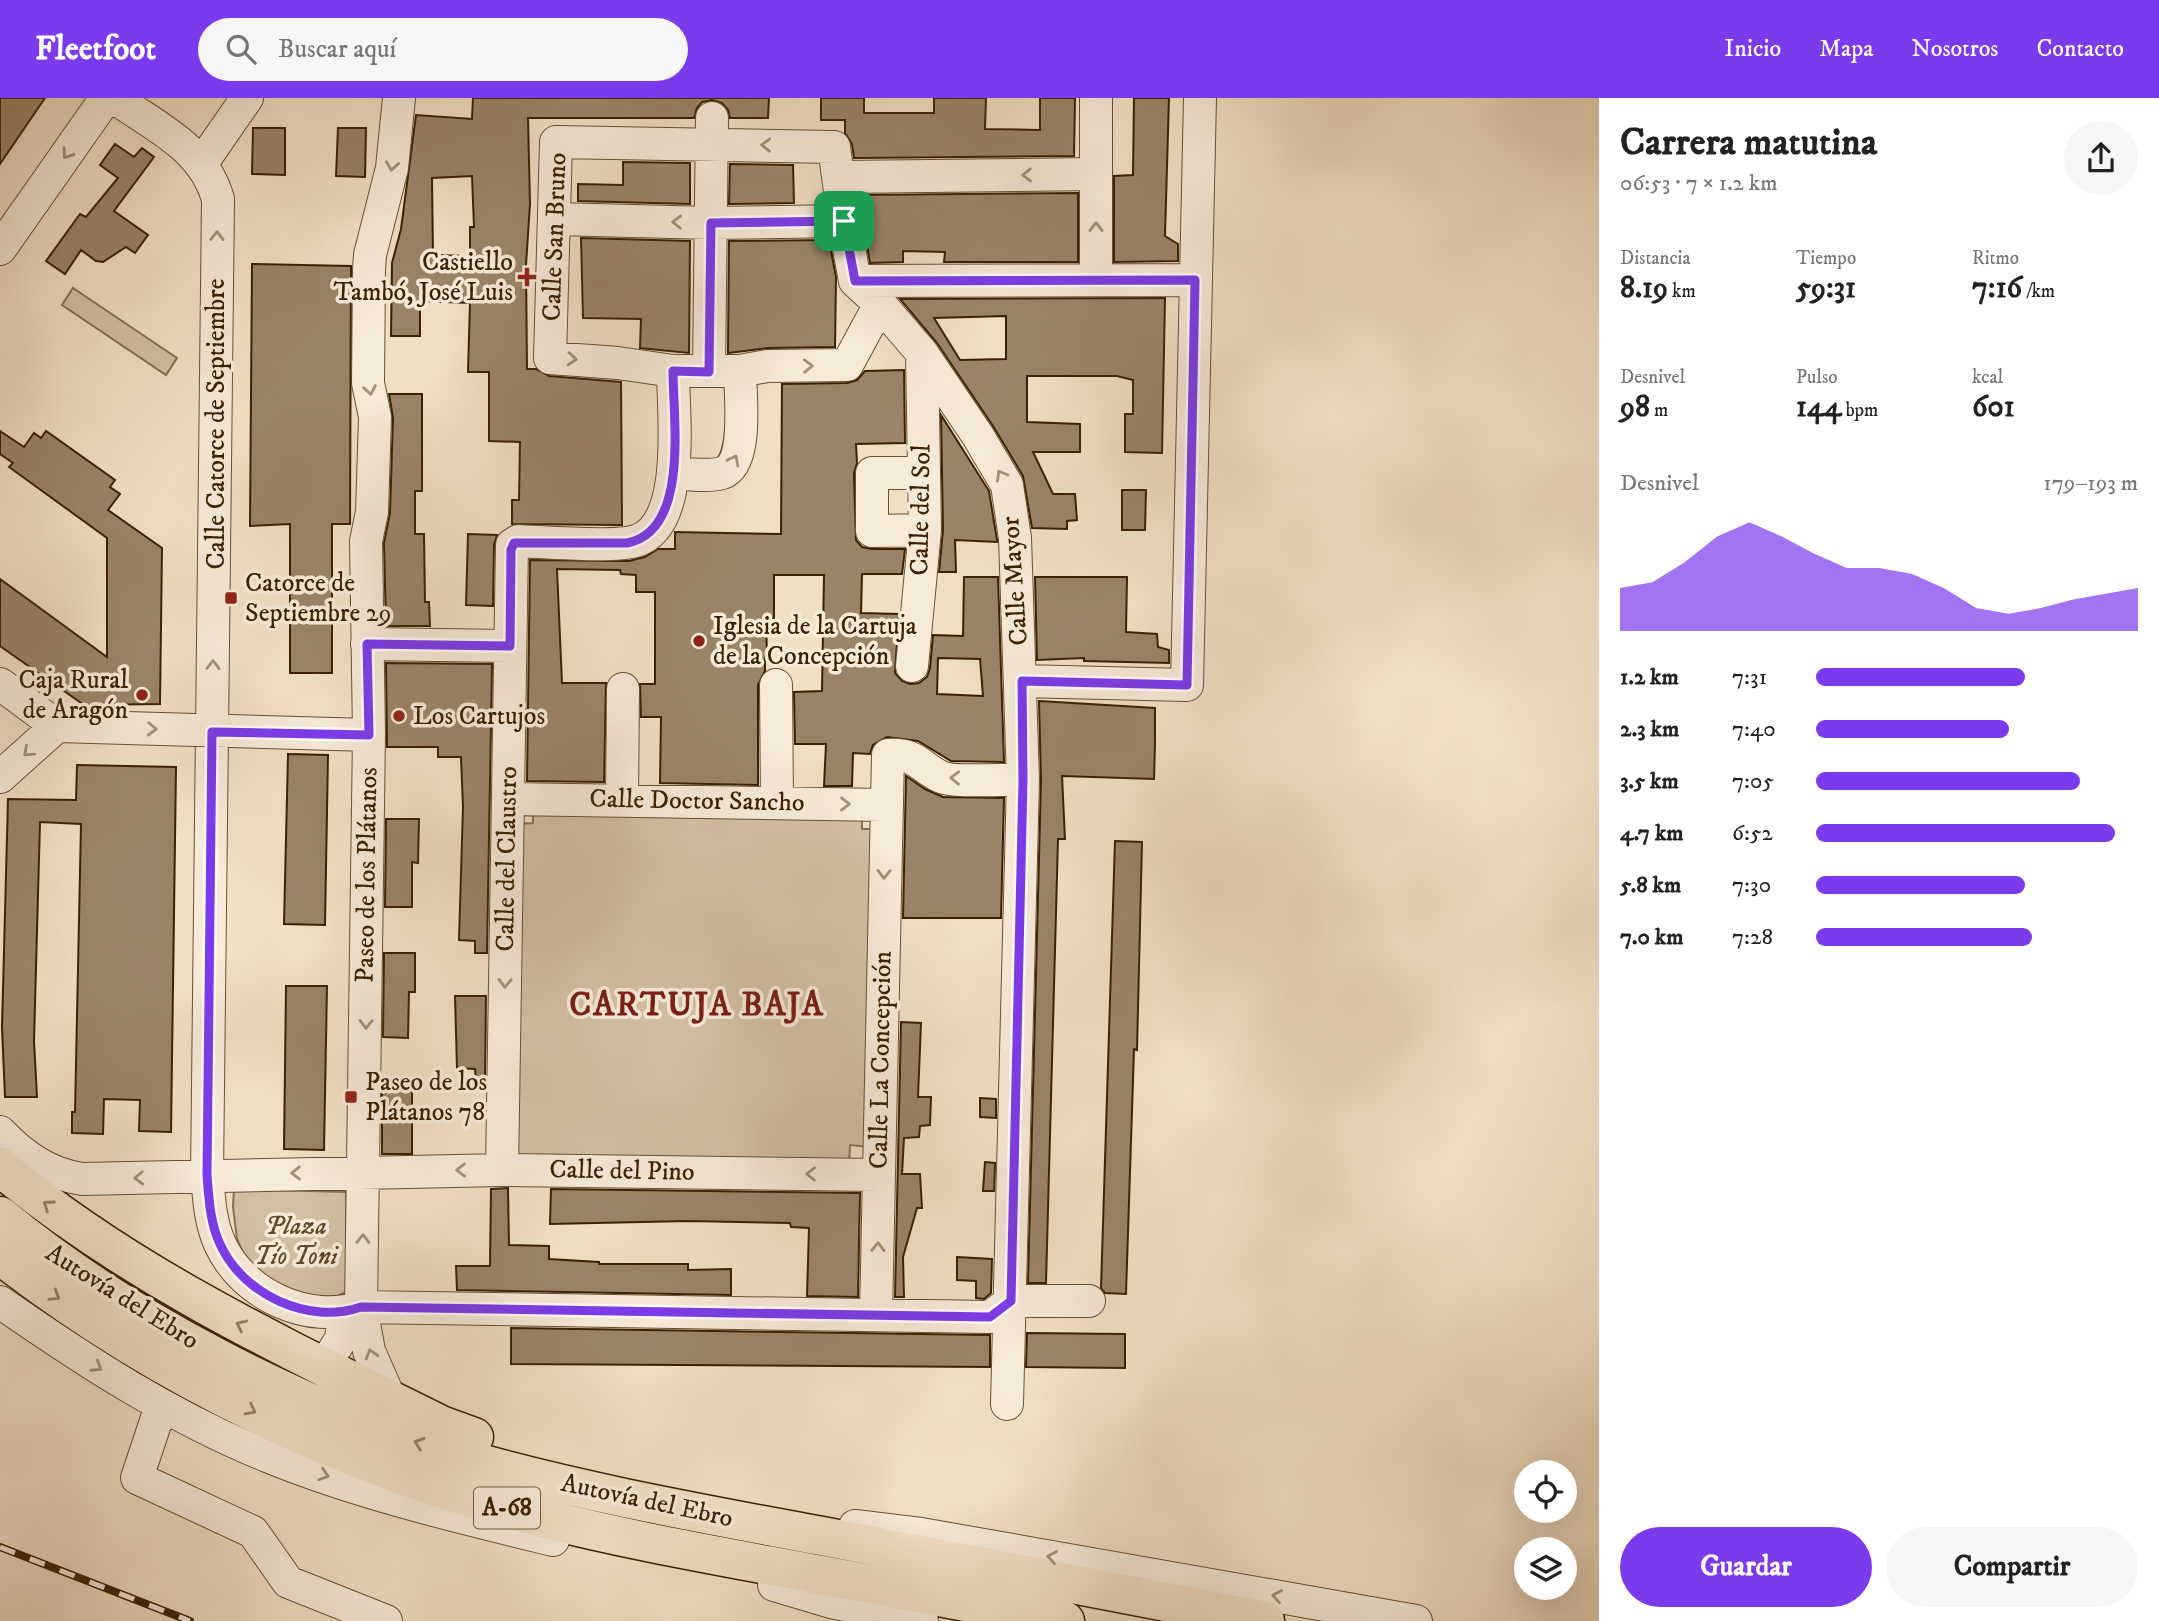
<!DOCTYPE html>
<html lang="es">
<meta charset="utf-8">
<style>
body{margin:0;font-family:"IM FELL DW Pica",serif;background:#f6f6f6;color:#222;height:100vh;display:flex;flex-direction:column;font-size:26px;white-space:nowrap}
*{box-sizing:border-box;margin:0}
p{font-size:23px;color:#767676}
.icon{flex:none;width:38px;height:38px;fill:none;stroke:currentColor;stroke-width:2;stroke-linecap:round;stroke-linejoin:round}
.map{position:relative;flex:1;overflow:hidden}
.panel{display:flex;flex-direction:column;background:#fff;width:560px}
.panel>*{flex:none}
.buttons{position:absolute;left:1514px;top:1362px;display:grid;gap:14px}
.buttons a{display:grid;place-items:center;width:63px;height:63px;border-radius:50%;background:#fff;box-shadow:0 7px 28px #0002;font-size:35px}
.pin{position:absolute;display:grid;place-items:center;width:60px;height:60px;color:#fff;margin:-30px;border-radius:14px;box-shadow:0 4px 10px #0006}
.round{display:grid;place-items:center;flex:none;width:74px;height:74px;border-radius:37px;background:#f6f6f6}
.head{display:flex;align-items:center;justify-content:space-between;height:119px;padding:0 21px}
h1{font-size:38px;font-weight:700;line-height:52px}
.figures{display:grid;grid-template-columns:repeat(3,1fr);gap:10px;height:119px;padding:7px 21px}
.figures div{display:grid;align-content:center}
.figures b{font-size:30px;font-weight:700}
.figures small{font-size:19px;font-weight:400}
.figures p{font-size:19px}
.chart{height:196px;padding:14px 21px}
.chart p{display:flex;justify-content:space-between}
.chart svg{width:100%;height:126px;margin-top:7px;fill:#7c3aed;opacity:.7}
.button{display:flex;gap:14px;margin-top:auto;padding:14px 21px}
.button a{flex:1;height:80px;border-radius:42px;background:#7c3aed;color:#fff;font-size:28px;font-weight:700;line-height:80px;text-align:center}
.button a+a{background:#f6f6f6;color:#222}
ul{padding:0 21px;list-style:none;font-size:23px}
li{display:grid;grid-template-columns:112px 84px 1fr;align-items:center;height:52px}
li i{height:18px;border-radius:9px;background:#7c3aed}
header{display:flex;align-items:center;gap:42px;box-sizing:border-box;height:98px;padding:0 35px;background:#7c3aed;color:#fff}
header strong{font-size:33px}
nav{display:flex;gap:38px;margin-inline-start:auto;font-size:24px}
.search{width:490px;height:63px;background:#f6f6f6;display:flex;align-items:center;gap:18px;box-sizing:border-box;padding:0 24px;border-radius:38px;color:#767676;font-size:26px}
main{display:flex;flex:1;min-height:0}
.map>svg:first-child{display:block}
</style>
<header>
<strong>Fleetfoot</strong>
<div class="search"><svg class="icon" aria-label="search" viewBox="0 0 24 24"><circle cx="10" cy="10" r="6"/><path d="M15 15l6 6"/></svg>Buscar aquí</div>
<nav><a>Inicio</a><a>Mapa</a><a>Nosotros</a><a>Contacto</a></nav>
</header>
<main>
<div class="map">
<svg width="1599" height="1523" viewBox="0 0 1599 1523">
<rect width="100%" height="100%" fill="#f1dfc4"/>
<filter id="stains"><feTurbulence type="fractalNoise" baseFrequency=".00286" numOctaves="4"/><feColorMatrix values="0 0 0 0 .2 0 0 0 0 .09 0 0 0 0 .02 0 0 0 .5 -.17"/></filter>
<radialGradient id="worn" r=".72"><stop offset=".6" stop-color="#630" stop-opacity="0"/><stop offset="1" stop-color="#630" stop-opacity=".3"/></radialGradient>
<!-- green -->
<path fill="#d2bfa3" stroke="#867052" stroke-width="2" d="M 73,190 L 177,260 L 166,277 L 62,207 Z
M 533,709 L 862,716 L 862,731 L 879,731 L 870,1049 L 850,1047 L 849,1067 L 514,1066 L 518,726 L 533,725 Z
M 234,1091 L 346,1094 L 346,1194 L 333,1200 L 306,1199 L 270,1186 L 244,1157 L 237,1141 L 233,1109 Z"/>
<!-- building -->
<path fill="#9a8467" stroke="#3b2102" stroke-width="2" fill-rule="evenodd" d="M 0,0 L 45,0 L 0,66 Z
M 473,0 L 769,0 L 768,20 L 730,20 L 728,12 L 722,5 L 712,2 L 702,4 L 697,10 L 694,20 L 528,20 L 530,106 L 526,167 L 527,271 L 536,271 L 549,278 L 621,284 L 622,427 L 512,426 L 512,402 L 519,402 L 520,344 L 489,343 L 489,274 L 468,274 L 470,205 L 420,203 L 420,238 L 391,238 L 392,165 L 401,131 L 416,17 L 472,21 ZM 472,78 L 474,129 L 470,129 L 470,158 L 433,157 L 432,80 Z
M 821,0 L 864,0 L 864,15 L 934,15 L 934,0 L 986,0 L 985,31 L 1040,32 L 1040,0 L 1075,0 L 1074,58 L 854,60 L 852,46 L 845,35 L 845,22 L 821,22 Z
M 1134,0 L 1169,0 L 1165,138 L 1178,146 L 1178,163 L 1114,164 L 1114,78 L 1133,77 Z
M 253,30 L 285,30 L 285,77 L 252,76 Z
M 338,30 L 366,30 L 365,79 L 336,78 Z
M 115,46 L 134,59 L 142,50 L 154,59 L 114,113 L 148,137 L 135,155 L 126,149 L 103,164 L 96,163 L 81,152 L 65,176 L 46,163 L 80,116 L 86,119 L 118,80 L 100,67 Z
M 623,64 L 690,65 L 690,106 L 578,103 L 578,86 L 623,87 Z
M 730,66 L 793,67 L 794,105 L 729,106 Z
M 1078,95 L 1078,164 L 944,164 L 945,154 L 903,153 L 903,164 L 870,165 L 859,97 Z
M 581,140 L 690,143 L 689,255 L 640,250 L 641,221 L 583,220 Z
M 829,142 L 836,179 L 835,249 L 767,250 L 728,255 L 729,143 Z
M 252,166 L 351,168 L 350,426 L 332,426 L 332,575 L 290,575 L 290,426 L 250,428 Z
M 1165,200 L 1162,355 L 1125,354 L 1125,316 L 1133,316 L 1133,282 L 1117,278 L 1027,278 L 1027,324 L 1080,326 L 1080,354 L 1033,354 L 1053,396 L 1075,396 L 1077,422 L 1067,423 L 1067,431 L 1032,430 L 1023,378 L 993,328 L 937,245 L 900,201 ZM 1006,218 L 1006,261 L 960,262 L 934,220 Z
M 904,272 L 905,345 L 856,346 L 857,365 L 854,375 L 856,442 L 862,449 L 872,451 L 905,451 L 902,476 L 862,476 L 861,515 L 899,516 L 895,575 L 902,583 L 910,586 L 919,585 L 927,579 L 930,570 L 933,537 L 963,538 L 964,479 L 998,479 L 1004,664 L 951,663 L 918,643 L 887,639 L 873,647 L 870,656 L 853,655 L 852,688 L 824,688 L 826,646 L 795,646 L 794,594 L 822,593 L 824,477 L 774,477 L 774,520 L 766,520 L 767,557 L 765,557 L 765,573 L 758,587 L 758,687 L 660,685 L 661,619 L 641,619 L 640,586 L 655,586 L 655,494 L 636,494 L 636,477 L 621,476 L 620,472 L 557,471 L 562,585 L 606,585 L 604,684 L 527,683 L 530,462 L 629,463 L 645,459 L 658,451 L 675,451 L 675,434 L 781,436 L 782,286 L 847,285 L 857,282 L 865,273 ZM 938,560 L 980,561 L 983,598 L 937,596 Z
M 389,296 L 422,296 L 422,393 L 415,393 L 415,436 L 424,436 L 425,504 L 429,504 L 430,528 L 386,528 L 384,445 L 390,415 L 393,320 Z
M 941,317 L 989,393 L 997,442 L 997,444 L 955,442 L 956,474 L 939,474 L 943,432 Z
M 0,333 L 24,349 L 34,335 L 41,340 L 46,333 L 115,382 L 110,389 L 120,396 L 108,412 L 162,450 L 160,606 L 84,607 L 0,548 L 0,481 L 107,559 L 107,440 L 9,369 L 13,365 L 0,356 Z
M 1122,392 L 1146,392 L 1145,432 L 1122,432 Z
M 468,436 L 497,437 L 494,447 L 493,508 L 466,507 Z
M 1035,479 L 1127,479 L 1126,534 L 1157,536 L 1158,549 L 1169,552 L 1169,565 L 1084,563 L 1084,560 L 1037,562 Z
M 386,565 L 492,566 L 487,855 L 475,855 L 475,843 L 459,842 L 463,709 L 461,659 L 438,659 L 438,649 L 387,649 Z
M 1039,603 L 1155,610 L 1155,646 L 1154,681 L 1062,678 L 1065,741 L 1058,741 L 1046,1185 L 1028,1185 L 1041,682 Z
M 288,656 L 328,657 L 325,827 L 284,826 Z
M 77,667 L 176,669 L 171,1034 L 139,1033 L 140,1002 L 104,1001 L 103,1036 L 72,1035 L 72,1014 L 75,1014 L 81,726 L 40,724 L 34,943 L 37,999 L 5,999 L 2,929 L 8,701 L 76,702 Z
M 906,678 L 925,691 L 943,699 L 1004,700 L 1001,820 L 903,820 Z
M 386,721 L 419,721 L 418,765 L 412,764 L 412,809 L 385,809 Z
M 1115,743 L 1142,744 L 1137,952 L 1134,951 L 1126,1196 L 1105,1195 L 1101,1190 Z
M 384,855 L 415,855 L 415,894 L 409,894 L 408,940 L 383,939 Z
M 286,888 L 327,888 L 324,1052 L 284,1051 Z
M 455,898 L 486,898 L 485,983 L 476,982 L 475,971 L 457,970 Z
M 901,924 L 921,925 L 918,999 L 931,999 L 930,1027 L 920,1028 L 919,1039 L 904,1040 L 902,1076 L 920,1076 L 922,1110 L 917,1110 L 903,1159 L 904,1199 L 895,1199 Z
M 412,985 L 412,1056 L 382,1056 L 382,986 Z
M 980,1000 L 996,1001 L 996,1020 L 980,1019 Z
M 985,1064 L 995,1065 L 994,1093 L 983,1093 Z
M 508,1090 L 509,1147 L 549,1148 L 549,1161 L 599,1164 L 599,1166 L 688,1166 L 688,1172 L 731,1171 L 731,1197 L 457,1192 L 456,1168 L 490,1168 L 491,1091 Z
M 551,1091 L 860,1095 L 858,1199 L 807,1198 L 809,1130 L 791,1129 L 790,1125 L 689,1123 L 550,1126 Z
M 957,1159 L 992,1161 L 991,1195 L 984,1201 L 976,1200 L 976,1183 L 957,1182 Z
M 511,1230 L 990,1237 L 990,1269 L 511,1266 Z
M 1027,1235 L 1125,1236 L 1125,1270 L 1026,1269 Z"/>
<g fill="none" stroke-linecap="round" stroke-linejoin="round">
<defs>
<path id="minor" d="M 115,0 C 157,30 203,49 218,101 L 207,1077 C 209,1101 210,1124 220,1146 C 243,1197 309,1227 361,1209 L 990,1219 L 1011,1203 L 1089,1203
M 202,65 L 247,0
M 840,79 L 1096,76
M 555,121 L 711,125 L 844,123
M 0,151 L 106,0
M 1096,182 L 1096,0
M 855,183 L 1195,182
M 880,206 L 847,267 L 767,268 L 740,273 L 673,273 L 618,265 L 550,260 L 556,44 L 834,49 L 844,123 L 855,183 L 880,206 L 922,255 L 978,338 L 1007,387 L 1015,440 L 1023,682 L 1007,1306
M 709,273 L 712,20
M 673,375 C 688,376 708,379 722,375 C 749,366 740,296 740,273
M 922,375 L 872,375 L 872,433 L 925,432
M 367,546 L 510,548
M 912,568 L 925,432 L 922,255
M 1022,583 L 1187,587 L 1200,0
M 0,586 L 57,628 L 369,637
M 776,587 L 777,705
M 0,679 L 57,628
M 508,701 L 886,707
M 622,701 L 623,591
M 0,1034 C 23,1058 48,1076 82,1081 L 502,1072 L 879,1077
M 502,1072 L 512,447 L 518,443 C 545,444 613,450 636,443 C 687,427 673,315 673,273
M 0,1204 C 85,1263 171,1319 267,1358 C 357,1395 459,1419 553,1442
M 876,1217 L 888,657 C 917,655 919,669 941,679 C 954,685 1007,681 1023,682
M 324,1268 L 341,1241 L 344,1215
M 390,1301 L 369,1253 L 361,1209 L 369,637 L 366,443 L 372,414 L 375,319 L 368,285 L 369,172 L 370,157 L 392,70 L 399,0
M 161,1308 L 137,1380 L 253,1434 L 288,1484 L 386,1523
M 855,1428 L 921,1436 L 1416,1523
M 774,1487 L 831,1504 L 922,1523"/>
<path id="highway" d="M 0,1069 C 132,1179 288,1251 441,1327 L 474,1339
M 0,1118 C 123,1220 304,1314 458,1359 C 579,1394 704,1416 827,1439 C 973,1467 1119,1495 1265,1523
M 0,1157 C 158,1280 348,1371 542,1420 C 616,1439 692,1453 767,1467 C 866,1485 966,1504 1065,1523"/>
</defs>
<!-- minor casing -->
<use href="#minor" stroke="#685032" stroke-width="34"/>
<!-- highway casing -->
<use href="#highway" stroke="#3b2102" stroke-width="41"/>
<!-- minor -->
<use href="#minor" stroke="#f6ead9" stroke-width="32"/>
<!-- highway -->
<use href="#highway" stroke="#f1dfc4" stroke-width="38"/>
<defs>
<path id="rail" d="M 0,1449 L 190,1523"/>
</defs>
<!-- rail casing -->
<use href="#rail" stroke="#3b2102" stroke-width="8"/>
<!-- rail -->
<use href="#rail" stroke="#f6ead9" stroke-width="5" stroke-dasharray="16" stroke-linecap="butt"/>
</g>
<!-- one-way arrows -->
<defs><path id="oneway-chevron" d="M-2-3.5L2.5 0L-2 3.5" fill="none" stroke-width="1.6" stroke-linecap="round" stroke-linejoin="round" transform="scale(1.75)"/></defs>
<g stroke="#a29078">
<use href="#oneway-chevron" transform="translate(766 47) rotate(-179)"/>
<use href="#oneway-chevron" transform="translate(67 56) rotate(125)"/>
<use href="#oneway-chevron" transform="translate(392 68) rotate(98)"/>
<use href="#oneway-chevron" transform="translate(1027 77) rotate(179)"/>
<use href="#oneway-chevron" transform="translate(677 124) rotate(-178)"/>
<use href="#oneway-chevron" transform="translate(1096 129) rotate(-90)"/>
<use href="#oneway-chevron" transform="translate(217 138) rotate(-89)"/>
<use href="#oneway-chevron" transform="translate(572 261) rotate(4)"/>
<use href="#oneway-chevron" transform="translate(808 268) rotate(-1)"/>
<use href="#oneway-chevron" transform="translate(370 292) rotate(80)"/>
<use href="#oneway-chevron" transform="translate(734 362) rotate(-63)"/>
<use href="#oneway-chevron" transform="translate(1001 377) rotate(-120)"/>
<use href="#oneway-chevron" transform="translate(213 567) rotate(-89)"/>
<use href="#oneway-chevron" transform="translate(152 631) rotate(2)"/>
<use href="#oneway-chevron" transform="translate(28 654) rotate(138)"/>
<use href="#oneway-chevron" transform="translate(955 680) rotate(-179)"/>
<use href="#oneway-chevron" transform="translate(845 706) rotate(1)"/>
<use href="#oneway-chevron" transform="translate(884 776) rotate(91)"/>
<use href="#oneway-chevron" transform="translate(505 885) rotate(91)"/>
<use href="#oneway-chevron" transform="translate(366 926) rotate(91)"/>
<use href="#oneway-chevron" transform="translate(461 1072) rotate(179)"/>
<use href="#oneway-chevron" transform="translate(296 1075) rotate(179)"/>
<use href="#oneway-chevron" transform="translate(811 1076) rotate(-179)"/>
<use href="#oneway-chevron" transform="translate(139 1080) rotate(178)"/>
<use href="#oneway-chevron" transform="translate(363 1141) rotate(-89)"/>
<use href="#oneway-chevron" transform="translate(878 1149) rotate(-89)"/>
<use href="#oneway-chevron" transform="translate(371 1256) rotate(-106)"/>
<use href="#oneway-chevron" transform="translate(97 1269) rotate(33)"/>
<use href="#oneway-chevron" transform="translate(324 1377) rotate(18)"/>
<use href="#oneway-chevron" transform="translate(1052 1459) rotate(-170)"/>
<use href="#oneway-chevron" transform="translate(1277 1498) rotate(-170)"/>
</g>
<g stroke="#968063">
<use href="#oneway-chevron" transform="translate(48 1107) rotate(-145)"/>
<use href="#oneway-chevron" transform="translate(55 1198) rotate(32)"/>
<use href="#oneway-chevron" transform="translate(241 1227) rotate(-154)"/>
<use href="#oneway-chevron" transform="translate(251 1312) rotate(28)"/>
<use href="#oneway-chevron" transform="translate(419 1345) rotate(-161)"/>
</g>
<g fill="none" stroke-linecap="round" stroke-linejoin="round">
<defs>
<path id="route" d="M 844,123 L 855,183 L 1195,182 L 1187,587 L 1022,583 L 1023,682 L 1011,1203 L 990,1219 L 361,1209 C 309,1227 243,1197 220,1146 C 210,1125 209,1101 207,1077 L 212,634 L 369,637 L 367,546 L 510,548 L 511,452 L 514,445 L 627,445 C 690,433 673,321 673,273 L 709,274 L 711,125 Z"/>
</defs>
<!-- route casing -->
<use href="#route" stroke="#fff" stroke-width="14"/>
<!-- route -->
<use href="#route" stroke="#7c3aed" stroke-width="9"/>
</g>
<!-- markers -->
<g fill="#8f2418" stroke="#f6ead9" stroke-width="2.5">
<path d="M523.5 168.5h7v7h7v7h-7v7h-7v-7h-7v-7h7z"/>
<rect x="224" y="493" width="14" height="14" rx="3.5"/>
<circle cx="699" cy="543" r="7"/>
<circle cx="142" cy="597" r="7"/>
<circle cx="399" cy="618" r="7"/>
<rect x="344" y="992" width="14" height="14" rx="3.5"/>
</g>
<g text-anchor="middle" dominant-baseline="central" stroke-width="7" stroke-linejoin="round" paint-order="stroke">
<!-- shield labels -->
<rect fill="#f6ead9" stroke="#735d42" stroke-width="2" x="474" y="1389.5" width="66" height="41" rx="5"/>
<g font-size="24" font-weight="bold" fill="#3b2102">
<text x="507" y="1410">A-68</text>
</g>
<!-- street labels -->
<g font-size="26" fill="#3b2102" stroke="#f6ead9">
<text transform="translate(555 139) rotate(-88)">Calle San Bruno</text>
<text transform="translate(216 326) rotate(-90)">Calle Catorce de Septiembre</text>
<text transform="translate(921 412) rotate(-89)">Calle del Sol</text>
<text transform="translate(1015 483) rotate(-94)">Calle Mayor</text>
<text transform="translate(697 703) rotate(1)">Calle Doctor Sancho</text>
<text transform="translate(507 761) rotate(-89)">Calle del Claustro</text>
<text transform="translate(367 777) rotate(-89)">Paseo de los Plátanos</text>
<text transform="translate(881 962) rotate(-89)">Calle La Concepción</text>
<text transform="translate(622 1073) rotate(1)">Calle del Pino</text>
<text transform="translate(122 1199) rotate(32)">Autovía del Ebro</text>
<text transform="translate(647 1403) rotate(12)">Autovía del Ebro</text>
</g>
<!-- poi labels -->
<g font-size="26" fill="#3b2102" stroke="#f6ead9" text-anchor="start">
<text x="513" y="164" text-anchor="end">Castiello<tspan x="513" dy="30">Tambó, José Luis</tspan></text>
<text x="245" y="485">Catorce de<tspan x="245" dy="30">Septiembre 29</tspan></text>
<text x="713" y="528">Iglesia de la Cartuja<tspan x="713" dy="30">de la Concepción</tspan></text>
<text x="128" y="582" text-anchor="end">Caja Rural<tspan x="128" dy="30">de Aragón</tspan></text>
<text x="413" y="618">Los Cartujos</text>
<text x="365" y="984">Paseo de los<tspan x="365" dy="30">Plátanos 78</tspan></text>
</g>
<!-- park labels -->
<g font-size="26" font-style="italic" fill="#61482a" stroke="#f6ead9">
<text x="296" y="1128">Plaza<tspan x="296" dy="30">Tío Toni</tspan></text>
</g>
<!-- district labels -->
<g font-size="33" font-weight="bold" letter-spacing="2" fill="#7a1f14" stroke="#f6ead9">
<text x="697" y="907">CARTUJA BAJA</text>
</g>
</g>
<rect width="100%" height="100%" filter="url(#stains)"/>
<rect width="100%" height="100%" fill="url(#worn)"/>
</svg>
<div class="buttons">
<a><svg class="icon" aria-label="locate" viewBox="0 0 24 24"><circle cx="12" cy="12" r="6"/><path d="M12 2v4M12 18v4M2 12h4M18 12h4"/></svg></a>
<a><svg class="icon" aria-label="layers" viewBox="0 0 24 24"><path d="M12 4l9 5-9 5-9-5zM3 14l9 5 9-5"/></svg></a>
</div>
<div class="pin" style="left:844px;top:123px;background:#1e9e55"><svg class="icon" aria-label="arrive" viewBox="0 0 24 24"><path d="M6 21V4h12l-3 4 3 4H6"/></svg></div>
</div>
<section class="panel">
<div class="head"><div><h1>Carrera matutina</h1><p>06:53 · 7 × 1.2 km</p></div><a class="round"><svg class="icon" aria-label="share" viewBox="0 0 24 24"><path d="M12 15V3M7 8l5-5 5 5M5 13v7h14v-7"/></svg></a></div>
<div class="figures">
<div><p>Distancia</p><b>8.19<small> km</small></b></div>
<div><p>Tiempo</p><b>59:31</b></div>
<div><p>Ritmo</p><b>7:16<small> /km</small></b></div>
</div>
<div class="figures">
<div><p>Desnivel</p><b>98<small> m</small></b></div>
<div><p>Pulso</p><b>144<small> bpm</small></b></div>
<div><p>kcal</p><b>601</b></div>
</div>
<div class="chart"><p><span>Desnivel</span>179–193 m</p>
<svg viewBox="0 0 160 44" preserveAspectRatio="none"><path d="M0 44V29L10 27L20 20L30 11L40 6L50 11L60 17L70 22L80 22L90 24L100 29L110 36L120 38L130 36L140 33L150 31L160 29V44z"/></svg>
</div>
<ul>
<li><b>1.2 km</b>7:31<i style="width:65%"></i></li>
<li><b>2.3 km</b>7:40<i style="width:60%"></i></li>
<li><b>3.5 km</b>7:05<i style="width:82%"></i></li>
<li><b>4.7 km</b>6:52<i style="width:93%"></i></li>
<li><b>5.8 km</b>7:30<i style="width:65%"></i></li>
<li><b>7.0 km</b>7:28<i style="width:67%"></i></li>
</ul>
<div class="button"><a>Guardar</a><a>Compartir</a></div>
</section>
</main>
